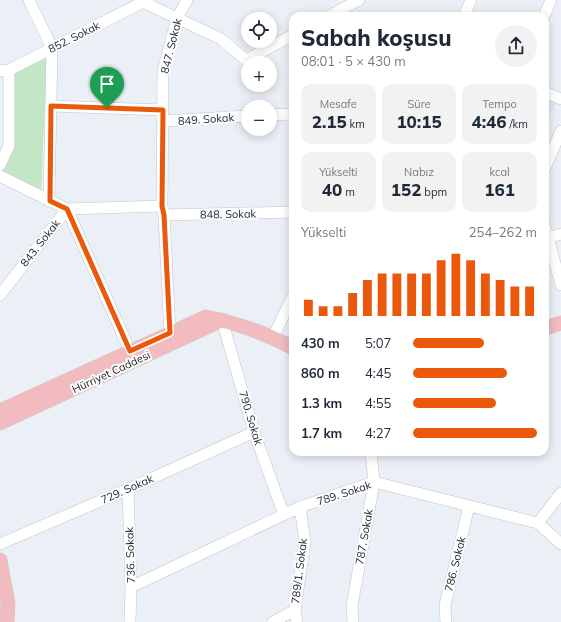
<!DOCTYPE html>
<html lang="tr">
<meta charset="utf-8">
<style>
body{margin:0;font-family:Mulish,sans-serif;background:#f2f2f3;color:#1f2937;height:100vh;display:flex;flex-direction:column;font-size:15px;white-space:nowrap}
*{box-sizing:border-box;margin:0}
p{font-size:13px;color:#747a83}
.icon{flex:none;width:22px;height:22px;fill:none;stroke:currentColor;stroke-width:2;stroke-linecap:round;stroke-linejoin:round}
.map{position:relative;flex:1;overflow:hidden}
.panel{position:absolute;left:289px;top:12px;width:260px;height:444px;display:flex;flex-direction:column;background:#fff;border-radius:12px;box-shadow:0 2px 10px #0003}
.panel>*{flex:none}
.controls{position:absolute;left:241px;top:12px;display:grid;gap:8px}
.controls a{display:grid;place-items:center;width:36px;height:36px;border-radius:50%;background:#fff;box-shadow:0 2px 10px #0003;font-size:20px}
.pin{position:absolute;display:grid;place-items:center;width:34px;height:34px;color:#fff;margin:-41px -17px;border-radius:50% 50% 50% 0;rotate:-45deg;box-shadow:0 0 4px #0007}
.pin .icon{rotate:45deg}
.round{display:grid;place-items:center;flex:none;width:42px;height:42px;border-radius:21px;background:#f2f2f3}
.summary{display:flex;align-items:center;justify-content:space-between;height:68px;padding:0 12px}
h1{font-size:22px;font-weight:800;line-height:30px}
.metrics{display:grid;grid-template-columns:repeat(3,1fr);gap:6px;height:68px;padding:4px 12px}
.metrics div{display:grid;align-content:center;border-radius:10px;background:#f2f2f3;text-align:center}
.metrics b{font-size:17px;font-weight:800}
.metrics small{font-size:11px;font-weight:400}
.metrics p{font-size:11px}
.chart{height:112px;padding:8px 12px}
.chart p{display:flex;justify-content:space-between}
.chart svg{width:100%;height:72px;margin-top:4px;stroke:#ea580c;stroke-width:6}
ul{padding:0 12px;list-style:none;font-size:13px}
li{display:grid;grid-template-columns:64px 48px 1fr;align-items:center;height:30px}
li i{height:10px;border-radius:5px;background:#ea580c}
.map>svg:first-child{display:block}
</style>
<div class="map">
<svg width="561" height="622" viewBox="0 0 561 622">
<rect width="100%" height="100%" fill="#ebf0f6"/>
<!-- built -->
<path fill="#dbe6f2" d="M 545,99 L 555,104 L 545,125 Z"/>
<!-- park -->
<path fill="#c3e6c7" d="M 47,55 L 41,193 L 0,171 L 10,147 L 13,71 Z"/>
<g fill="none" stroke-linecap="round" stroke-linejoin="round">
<defs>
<path id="minor" d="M 29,0 L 52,48 L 49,201
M 143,2 L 221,39 L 246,60 L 293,35
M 329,16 L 359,0
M 464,16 L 471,0
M 544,16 L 551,0
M 0,71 L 9,70 L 147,0
M 545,92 L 561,99
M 51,106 L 163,110
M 270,115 L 293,114
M 163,121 L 248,116
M 0,165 L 9,146 L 9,70
M 545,168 L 561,131
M 0,176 L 67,209 L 130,351
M 164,215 L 293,212
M 545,227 L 561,285
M 548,238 L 561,234
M 0,295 L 67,209 L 162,206
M 222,320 L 254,432 L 284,515
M 170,333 L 164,215 L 162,206 L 163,71 L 177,18 L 187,0
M 273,337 L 293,296
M 128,489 L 131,587 L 130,622
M 538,523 L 561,493
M 0,544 L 128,489 L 254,432
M 131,587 L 300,507 L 374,482 L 538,523 L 561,544
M 295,610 L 297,622
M 273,622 L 295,610 L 305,542 L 300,507
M 353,622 L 352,606 L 374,482 L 371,452
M 446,622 L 445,605 L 469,506"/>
<path id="major" d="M 545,328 L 561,323
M 0,411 L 206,317 C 236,323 266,333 293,348
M 0,423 L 222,320
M 0,560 L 8,604 L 7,622"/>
</defs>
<!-- minor casing -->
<use href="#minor" stroke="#c0c5ca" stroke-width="12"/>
<!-- major casing -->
<use href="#major" stroke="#cececf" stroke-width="15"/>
<!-- minor -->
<use href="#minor" stroke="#fff" stroke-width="11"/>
<!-- major -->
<use href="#major" stroke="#f1bbc0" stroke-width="14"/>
</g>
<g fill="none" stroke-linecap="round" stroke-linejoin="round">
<defs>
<path id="route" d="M 51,106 L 163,110 L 162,206 L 164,215 L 170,333 L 130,351 L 67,209 L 50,201 Z"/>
</defs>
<!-- route casing -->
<use href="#route" stroke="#fff" stroke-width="8"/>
<!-- route -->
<use href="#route" stroke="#ea580c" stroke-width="5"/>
</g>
<g text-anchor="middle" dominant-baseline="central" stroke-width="4" stroke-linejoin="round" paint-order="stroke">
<!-- street labels -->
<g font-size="11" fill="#1f2123" stroke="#fcfdfe">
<text transform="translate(74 37) rotate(-27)">852. Sokak</text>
<text transform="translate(171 46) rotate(-76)">847. Sokak</text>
<text transform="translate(206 119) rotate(-4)">849. Sokak</text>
<text transform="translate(228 214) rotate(-1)">848. Sokak</text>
<text transform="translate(40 243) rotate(-52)">843. Sokak</text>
<text transform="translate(111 372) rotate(-25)">Hürriyet Caddesi</text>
<text transform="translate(251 418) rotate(73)">790. Sokak</text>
<text transform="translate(127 489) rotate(-24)">729. Sokak</text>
<text transform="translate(344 493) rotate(-18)">789. Sokak</text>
<text transform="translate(364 537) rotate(-80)">787. Sokak</text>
<text transform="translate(130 555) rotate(-92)">736. Sokak</text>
<text transform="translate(455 564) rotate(-76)">786. Sokak</text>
<text transform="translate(299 571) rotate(-83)">789/1. Sokak</text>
</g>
</g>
</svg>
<div class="controls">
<a><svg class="icon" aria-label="locate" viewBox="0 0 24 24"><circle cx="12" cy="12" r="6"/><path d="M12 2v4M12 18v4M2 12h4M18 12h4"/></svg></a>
<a>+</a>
<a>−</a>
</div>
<div class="pin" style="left:107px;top:108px;background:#1e9e55"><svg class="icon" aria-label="arrive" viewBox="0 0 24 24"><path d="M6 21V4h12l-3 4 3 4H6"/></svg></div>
<section class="panel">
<div class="summary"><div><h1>Sabah koşusu</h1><p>08:01 · 5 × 430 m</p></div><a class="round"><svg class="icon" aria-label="share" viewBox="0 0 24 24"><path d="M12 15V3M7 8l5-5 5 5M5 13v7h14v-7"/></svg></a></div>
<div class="metrics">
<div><p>Mesafe</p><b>2.15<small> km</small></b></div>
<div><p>Süre</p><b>10:15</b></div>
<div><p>Tempo</p><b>4:46<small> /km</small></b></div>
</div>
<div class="metrics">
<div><p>Yükselti</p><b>40<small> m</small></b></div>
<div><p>Nabız</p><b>152<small> bpm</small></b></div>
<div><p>kcal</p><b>161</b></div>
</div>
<div class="chart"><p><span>Yükselti</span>254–262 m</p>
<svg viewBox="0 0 160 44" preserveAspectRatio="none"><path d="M5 44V34M15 44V38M25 44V38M35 44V30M45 44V22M55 44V18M65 44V18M75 44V18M85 44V18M95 44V10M105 44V6M115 44V10M125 44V18M135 44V22M145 44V26M155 44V26"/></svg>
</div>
<ul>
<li><b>430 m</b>5:07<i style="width:57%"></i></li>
<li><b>860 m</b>4:45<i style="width:76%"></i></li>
<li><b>1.3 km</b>4:55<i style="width:67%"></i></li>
<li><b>1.7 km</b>4:27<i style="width:100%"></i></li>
</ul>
</section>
</div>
